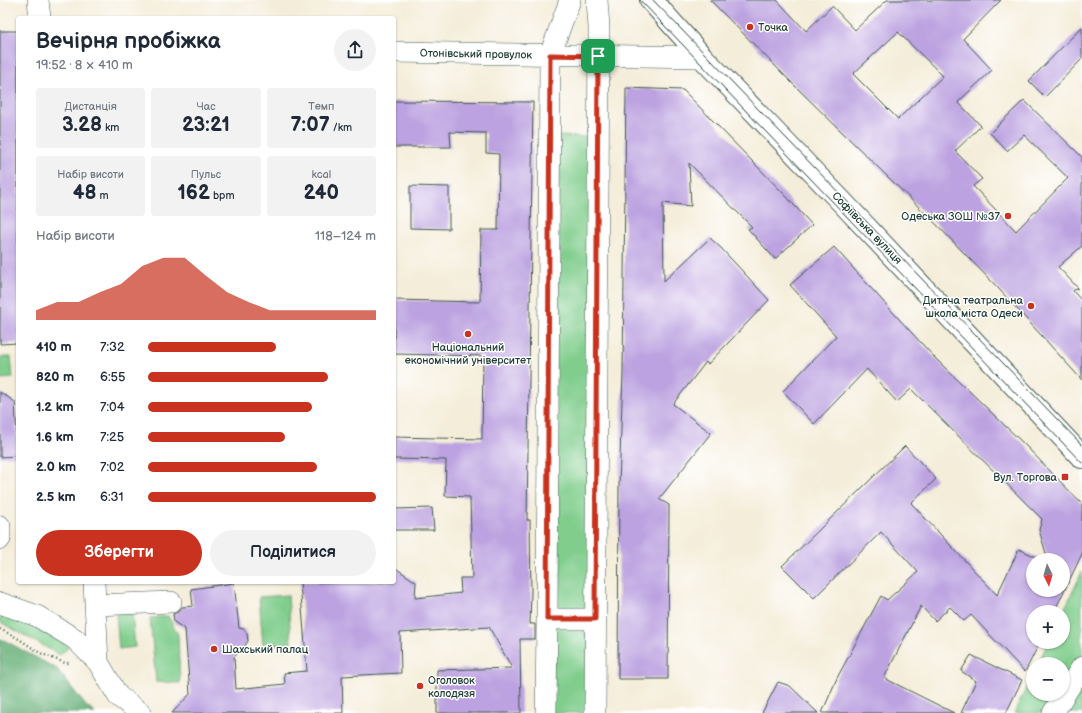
<!DOCTYPE html>
<html lang="uk">
<meta charset="utf-8">
<style>
body{margin:0;font-family:"Balsamiq Sans",sans-serif;background:#f2f2f3;color:#1f2937;height:100vh;display:flex;flex-direction:column;font-size:15px;white-space:nowrap}
*{box-sizing:border-box;margin:0}
p{font-size:13px;color:#747a83}
.icon{flex:none;width:22px;height:22px;fill:none;stroke:currentColor;stroke-width:2;stroke-linecap:round;stroke-linejoin:round}
.map{position:relative;flex:1;overflow:hidden}
.sheet{position:absolute;left:16px;top:16px;width:380px;height:568px;display:flex;flex-direction:column;background:#fff;border-radius:4px;box-shadow:0 1px 3px #0004}
.sheet>*{flex:none}
.needle{width:26px;rotate:175deg}
.buttons{position:absolute;left:1026px;top:553px;display:grid;gap:8px}
.buttons a{display:grid;place-items:center;width:44px;height:44px;border-radius:50%;background:#fff;box-shadow:0 1px 3px #0004;font-size:20px}
.pin{position:absolute;display:grid;place-items:center;width:34px;height:34px;color:#fff;margin:-17px;border-radius:8px;box-shadow:0 2px 6px #0006}
.round{display:grid;place-items:center;flex:none;width:42px;height:42px;border-radius:21px;background:#f2f2f3}
.headline{display:flex;align-items:center;justify-content:space-between;height:68px;padding:0 20px}
h1{font-size:22px;font-weight:600;line-height:30px}
.metrics{display:grid;grid-template-columns:repeat(3,1fr);gap:6px;height:68px;padding:4px 20px}
.metrics div{display:grid;align-content:center;border-radius:4px;background:#f2f2f3;text-align:center}
.metrics b{font-size:20px;font-weight:600}
.metrics small{font-size:11px;font-weight:400}
.metrics p{font-size:11px}
.chart{height:112px;padding:8px 20px}
.chart p{display:flex;justify-content:space-between}
.chart svg{width:100%;height:72px;margin-top:4px;fill:#c8321e;opacity:.7}
.action{display:flex;gap:8px;margin-top:auto;padding:8px 20px}
.action a{flex:1;height:46px;border-radius:24px;background:#c8321e;color:#fff;font-size:16px;font-weight:600;line-height:46px;text-align:center}
.action a+a{background:#f2f2f3;color:#1f2937}
ul{padding:0 20px;list-style:none;font-size:13px}
li{display:grid;grid-template-columns:64px 48px 1fr;align-items:center;height:30px}
li i{height:10px;border-radius:5px;background:#c8321e}
.map>svg:first-child{display:block}
</style>
<div class="map">
<svg width="1082" height="713" viewBox="0 0 1082 713">
<rect width="100%" height="100%" fill="#fff"/>
<filter id="ink" filterUnits="userSpaceOnUse"><feTurbulence type="fractalNoise" baseFrequency=".025" numOctaves="2"/><feDisplacementMap in="SourceGraphic" scale="8" xChannelSelector="R" yChannelSelector="G"/><feConvolveMatrix kernelMatrix="1 2 1 2 8 2 1 2 1" color-interpolation-filters="sRGB"/></filter>
<filter id="wash" filterUnits="userSpaceOnUse"><feTurbulence type="fractalNoise" baseFrequency=".012" numOctaves="4" result="noise"/><feDisplacementMap in="SourceGraphic" scale="16" xChannelSelector="R" yChannelSelector="G"/><feGaussianBlur stdDeviation="0.9" result="paint"/><feColorMatrix in="noise" values="0 0 0 0 0 0 0 0 0 0 0 0 0 0 0 0 0 1.4 0 .05"/><feComposite in="paint" operator="in"/></filter>
<g filter="url(#wash)">
<rect width="100%" height="100%" fill="#f4edd9"/>
<!-- green -->
<path fill="#80cd8c" stroke="#508560" d="M 555,136 L 594,137 L 590,614 L 553,614 Z
M 0,357 L 11,357 L 13,378 L 0,379 Z
M 1082,572 L 1082,658 L 1063,688 L 1063,664 L 1038,664 L 1048,642 L 1063,642 L 1063,612 Z
M 288,595 L 291,643 L 263,646 L 259,597 Z
M 132,612 L 135,647 L 119,649 L 116,613 Z
M 0,613 L 45,630 L 69,647 L 60,655 L 0,622 Z
M 168,616 L 178,635 L 180,683 L 156,682 L 150,618 Z
M 553,623 L 591,623 L 590,713 L 551,713 Z
M 1082,670 L 1082,713 L 1055,713 Z
M 1033,674 L 1033,694 L 1059,694 L 1047,713 L 1014,713 Z"/>
<!-- forest -->
<path fill="#68b078" stroke="#447656" d="M 0,639 L 4,640 L 57,669 L 86,706 L 95,713 L 0,713 Z"/>
<g id="blocks">
<!-- building -->
<path fill="#bca2e0" fill-rule="evenodd" d="M 710,0 L 777,0 L 806,31 L 832,6 L 855,30 L 887,0 L 1001,0 L 963,39 L 992,70 L 958,102 L 981,126 L 955,151 L 982,179 L 973,186 L 1016,231 L 1068,178 L 1024,135 L 1007,151 L 990,133 L 1024,100 L 1082,157 L 1082,246 L 1058,267 L 1078,288 L 1073,291 L 1082,301 L 1082,380 L 998,288 L 935,223 L 795,86 ZM 898,32 L 943,76 L 898,119 L 853,74 Z
M 1082,27 L 1082,59 L 1045,97 L 1029,81 Z
M 0,31 L 18,31 L 18,343 L 0,344 Z
M 626,88 L 683,90 L 786,196 L 812,225 L 775,259 L 748,229 L 752,227 L 689,163 L 691,206 L 663,203 L 664,281 L 710,238 L 721,248 L 769,300 L 708,364 L 706,362 L 673,404 L 711,433 L 659,499 L 669,505 L 668,679 L 618,679 L 619,486 L 623,373 Z
M 394,101 L 533,102 L 527,520 L 530,520 L 531,592 L 530,624 L 535,624 L 535,639 L 520,639 L 521,713 L 437,713 L 437,670 L 512,668 L 489,627 L 400,633 L 401,673 L 342,676 L 343,713 L 172,713 L 190,694 L 185,629 L 174,622 L 173,614 L 178,612 L 182,607 L 193,606 L 191,589 L 234,583 L 239,628 L 244,629 L 247,634 L 248,641 L 244,647 L 234,657 L 236,689 L 285,684 L 284,673 L 307,671 L 300,582 L 394,582 L 394,567 L 416,582 L 415,598 L 461,593 L 460,578 L 472,578 L 470,497 L 445,496 L 446,460 L 394,459 L 394,437 L 482,439 L 483,356 L 394,354 L 394,300 L 480,302 L 481,230 L 498,230 L 499,154 L 486,153 L 486,133 L 450,132 L 451,147 L 394,147 Z
M 410,186 L 449,187 L 449,229 L 410,228 Z
M 834,247 L 899,319 L 936,359 L 1024,444 L 1082,504 L 1082,554 L 1054,612 L 1033,612 L 1033,642 L 1040,642 L 1025,672 L 971,615 L 964,621 L 950,607 L 935,621 L 921,606 L 884,678 L 954,713 L 822,713 L 837,678 L 881,596 L 887,600 L 918,572 L 881,532 L 814,598 L 782,566 L 905,446 L 936,479 L 911,503 L 997,595 L 1019,549 L 1043,560 L 1033,560 L 1033,590 L 1063,590 L 1063,560 L 1048,560 L 1039,530 L 1042,519 L 911,389 L 897,402 L 867,369 L 814,424 L 783,391 L 836,336 L 790,285 Z
M 0,392 L 15,402 L 18,456 L 0,457 Z
M 432,508 L 434,530 L 394,530 L 394,509 Z
M 971,655 L 1022,680 L 1006,713 L 961,713 L 976,681 L 961,671 Z
M 778,682 L 790,686 L 818,713 L 762,713 Z"/>
</g>
</g>
<g filter="url(#ink)">
<use href="#blocks" fill-opacity="0" stroke="#3f574d" stroke-width="1"/>
<g fill="none" stroke-linecap="round" stroke-linejoin="round">
<defs>
<path id="minor" d="M 38,0 L 40,18
M 570,0 L 550,55 L 547,619 L 595,619
M 394,52 L 702,57
M 0,526 L 0,539
M 94,582 L 98,662
M 0,603 L 37,616 L 75,639 L 98,662 L 118,696 L 141,713
M 95,605 L 171,602
M 546,713 L 547,619
M 595,713 L 599,27 L 597,0
M 1053,713 L 1082,667"/>
<path id="major" d="M 651,0 L 702,57 L 843,203 L 1082,457"/>
</defs>
<!-- minor casing -->
<use href="#minor" stroke="#3f574d" stroke-width="22"/>
<!-- major casing -->
<use href="#major" stroke="#3f574d" stroke-width="24"/>
<!-- path -->
<path stroke="#3f574d" stroke-width="2.5" stroke-dasharray="1 3" stroke-linecap="butt" d="M 17,441 L 18,441
M 0,629 L 19,639 L 40,653 L 65,663 L 69,663"/>
<!-- minor -->
<use href="#minor" stroke="#fff" stroke-width="21"/>
<!-- major -->
<use href="#major" stroke="#fff" stroke-width="22"/>
<!-- tram -->
<path stroke="#1f3d34" stroke-width="1" d="M 640,0 L 1082,463
M 653,0 L 1082,445"/>
</g>
</g>
<g fill="none" stroke-linecap="round" stroke-linejoin="round" filter="url(#ink)">
<defs>
<path id="route" d="M 550,55 L 598,56 L 595,619 L 547,619 Z"/>
</defs>
<!-- route casing -->
<use href="#route" stroke="#fff" stroke-width="8"/>
<!-- route -->
<use href="#route" stroke="#c8321e" stroke-width="5"/>
</g>
<!-- markers -->
<g fill="#c8321e" stroke="#fff" stroke-width="1.5">
<circle cx="750" cy="27" r="4"/>
<circle cx="1008" cy="216" r="4"/>
<circle cx="1031" cy="306" r="4"/>
<circle cx="468" cy="334" r="4"/>
<rect x="1061" y="473" width="8" height="8" rx="2"/>
<circle cx="214" cy="649" r="4"/>
<circle cx="420" cy="686" r="4"/>
</g>
<g text-anchor="middle" dominant-baseline="central" stroke-width="3" stroke-linejoin="round" paint-order="stroke">
<!-- poi labels -->
<g font-size="11" fill="#1f3d34" stroke="#fff" text-anchor="start">
<text x="758" y="27">Точка</text>
<text x="1000" y="216" text-anchor="end">Одеська ЗОШ №37</text>
<text x="1023" y="300" text-anchor="end">Дитяча театральна<tspan x="1023" dy="13">школа міста Одеси</tspan></text>
<text x="468" y="347" text-anchor="middle">Національний<tspan x="468" dy="13">економічний університет</tspan></text>
<text x="1057" y="477" text-anchor="end">Вул. Торгова</text>
<text x="222" y="649">Шахський палац</text>
<text x="428" y="680">Оголовок<tspan x="428" dy="13">колодязя</tspan></text>
</g>
<!-- street labels -->
<g font-size="11" fill="#1f3d34" stroke="#fff">
<text transform="translate(476 54) rotate(1)">Отонівський провулок</text>
<text transform="translate(867 228) rotate(46)">Софіївська вулиця</text>
</g>
</g>
</svg>
<div class="buttons">
<a><svg class="needle" viewBox="-14 -14 28 28"><path d="M0-13l5 13h-10z" fill="#e53935"/><path d="M0 13l5-13h-10z" fill="#747a83"/></svg></a>
<a>+</a>
<a>−</a>
</div>
<div class="pin" style="left:598px;top:56px;background:#1e9e55"><svg class="icon" aria-label="arrive" viewBox="0 0 24 24"><path d="M6 21V4h12l-3 4 3 4H6"/></svg></div>
<section class="sheet">
<div class="headline"><div><h1>Вечірня пробіжка</h1><p>19:52 · 8 × 410 m</p></div><a class="round"><svg class="icon" aria-label="share" viewBox="0 0 24 24"><path d="M12 15V3M7 8l5-5 5 5M5 13v7h14v-7"/></svg></a></div>
<div class="metrics">
<div><p>Дистанція</p><b>3.28<small> km</small></b></div>
<div><p>Час</p><b>23:21</b></div>
<div><p>Темп</p><b>7:07<small> /km</small></b></div>
</div>
<div class="metrics">
<div><p>Набір висоти</p><b>48<small> m</small></b></div>
<div><p>Пульс</p><b>162<small> bpm</small></b></div>
<div><p>kcal</p><b>240</b></div>
</div>
<div class="chart"><p><span>Набір висоти</span>118–124 m</p>
<svg viewBox="0 0 160 44" preserveAspectRatio="none"><path d="M0 44V38L10 33L20 33L30 27L40 22L50 11L60 6L70 6L80 17L90 27L100 33L110 38L120 38L130 38L140 38L150 38L160 38V44z"/></svg>
</div>
<ul>
<li><b>410 m</b>7:32<i style="width:56%"></i></li>
<li><b>820 m</b>6:55<i style="width:79%"></i></li>
<li><b>1.2 km</b>7:04<i style="width:72%"></i></li>
<li><b>1.6 km</b>7:25<i style="width:60%"></i></li>
<li><b>2.0 km</b>7:02<i style="width:74%"></i></li>
<li><b>2.5 km</b>6:31<i style="width:100%"></i></li>
</ul>
<div class="action"><a>Зберегти</a><a>Поділитися</a></div>
</section>
</div>
